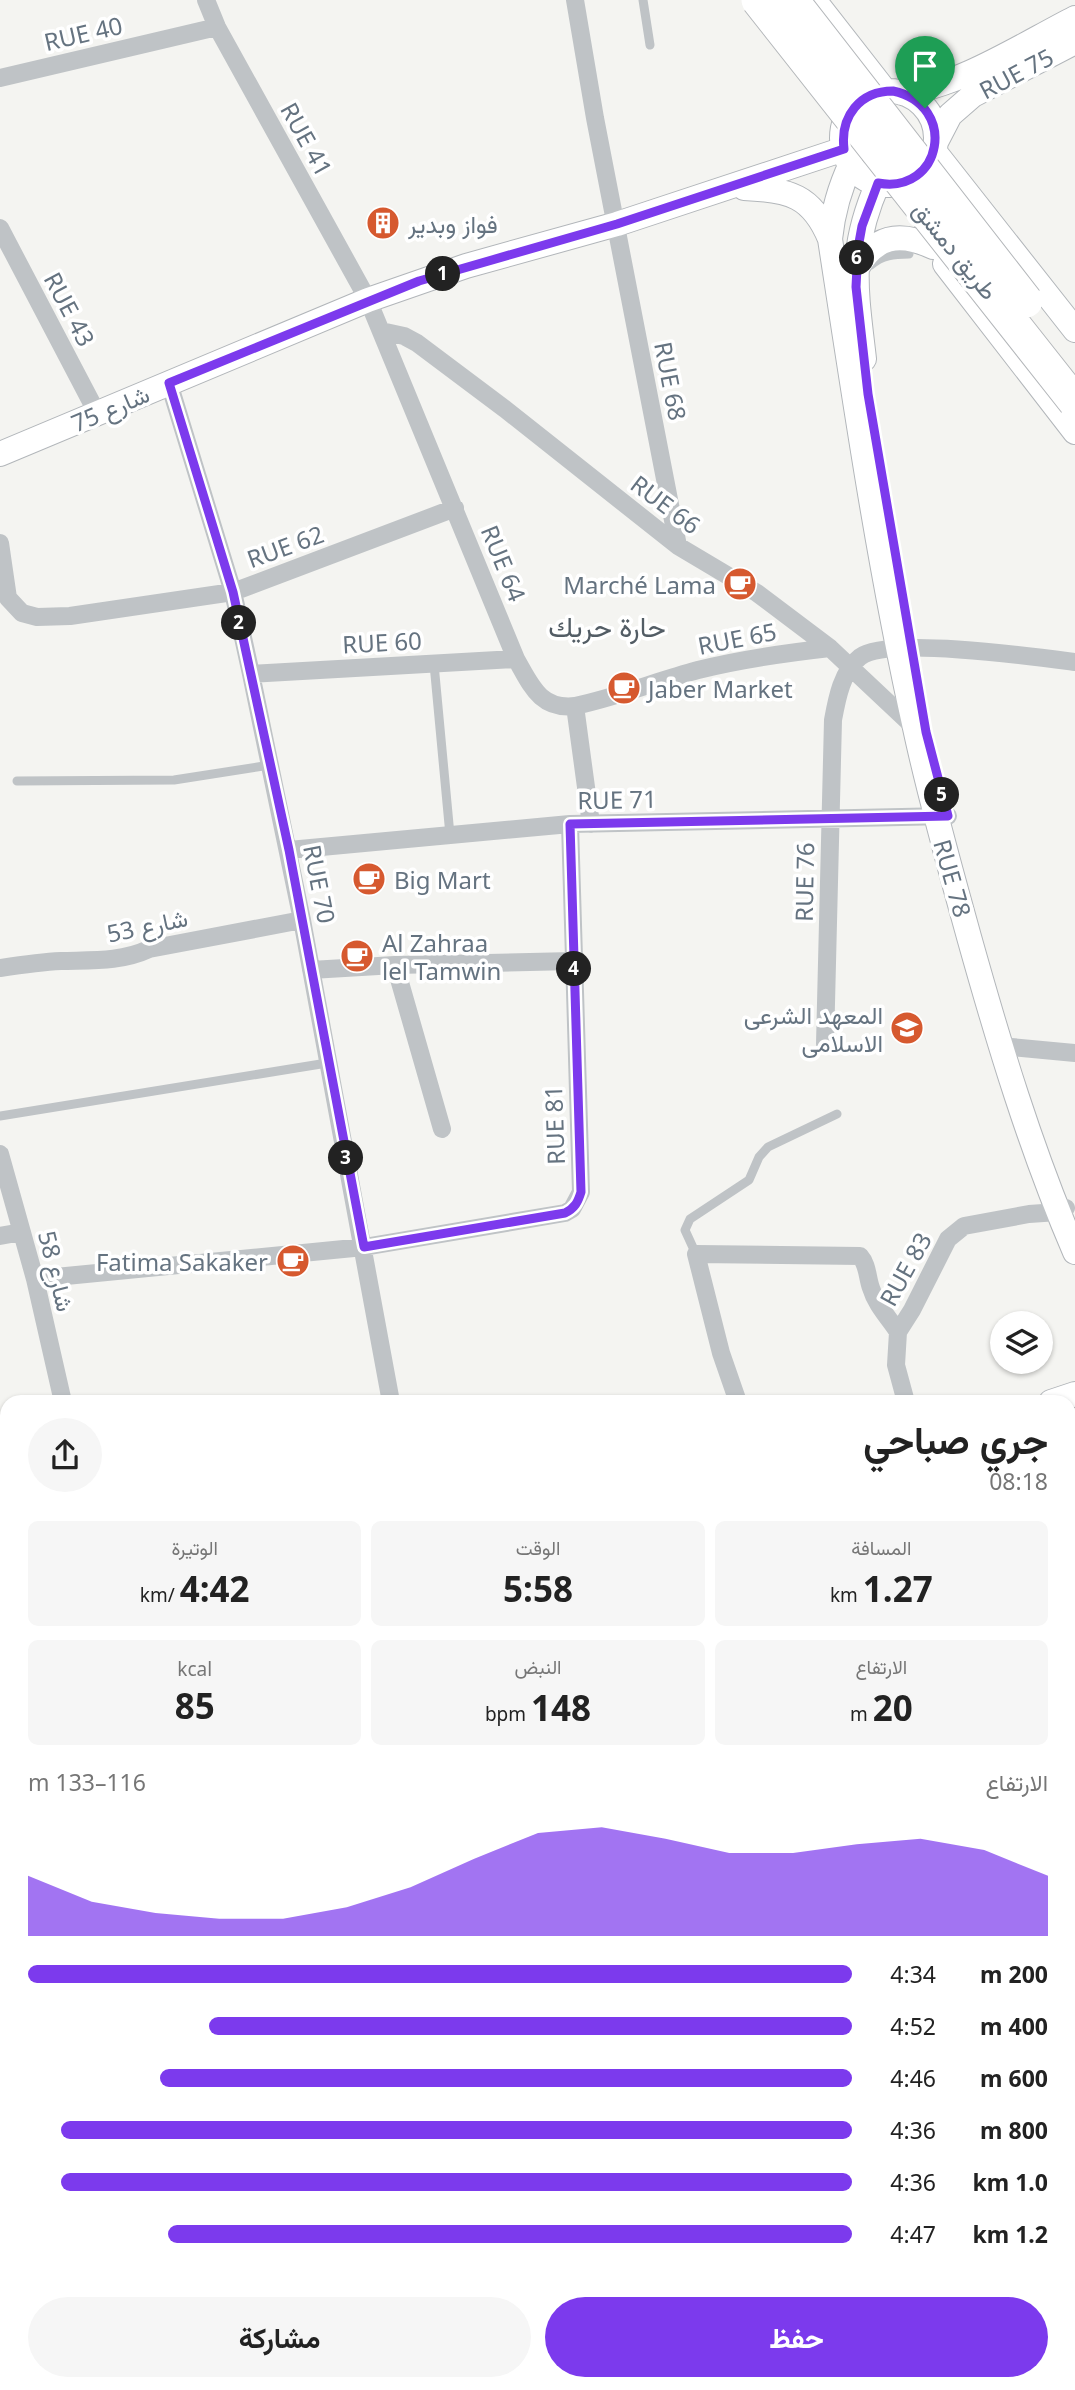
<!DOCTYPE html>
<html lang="ar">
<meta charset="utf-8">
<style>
body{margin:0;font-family:"Noto Sans",Vazirmatn,sans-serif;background:#f6f6f6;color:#222;direction:rtl;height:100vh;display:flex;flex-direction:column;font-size:26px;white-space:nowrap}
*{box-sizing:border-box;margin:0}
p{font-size:23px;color:#767676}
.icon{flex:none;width:38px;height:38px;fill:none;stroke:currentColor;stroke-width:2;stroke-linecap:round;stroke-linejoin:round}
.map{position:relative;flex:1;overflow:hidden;direction:ltr}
.panel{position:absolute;left:0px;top:1395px;width:1076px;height:996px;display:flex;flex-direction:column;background:#fff;border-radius:21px 21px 0 0;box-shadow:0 2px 5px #0004;direction:rtl}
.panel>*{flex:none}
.tools{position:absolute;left:990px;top:1311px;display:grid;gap:14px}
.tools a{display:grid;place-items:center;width:63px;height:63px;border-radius:50%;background:#fff;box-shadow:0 2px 5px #0004;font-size:35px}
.pin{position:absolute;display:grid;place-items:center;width:60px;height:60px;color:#fff;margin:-72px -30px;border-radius:50% 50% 50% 0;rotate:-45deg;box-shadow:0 0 7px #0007}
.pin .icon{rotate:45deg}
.km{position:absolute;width:35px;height:35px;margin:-18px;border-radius:50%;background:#222;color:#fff;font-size:19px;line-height:35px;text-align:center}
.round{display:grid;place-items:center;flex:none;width:74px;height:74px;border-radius:37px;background:#f6f6f6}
.summary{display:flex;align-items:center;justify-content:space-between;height:119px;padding:0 28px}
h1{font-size:38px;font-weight:700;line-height:52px}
.figures{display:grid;grid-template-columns:repeat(3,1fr);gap:10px;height:119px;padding:7px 28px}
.figures div{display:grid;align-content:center;border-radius:10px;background:#f6f6f6;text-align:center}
.figures b{font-size:35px;font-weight:700}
.figures small{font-size:19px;font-weight:400}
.figures p{font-size:19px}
.chart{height:196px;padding:14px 28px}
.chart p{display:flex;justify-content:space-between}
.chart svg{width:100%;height:126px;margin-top:7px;fill:#7c3aed;opacity:.7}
.action{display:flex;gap:14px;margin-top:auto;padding:14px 28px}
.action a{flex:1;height:80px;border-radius:42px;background:#7c3aed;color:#fff;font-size:28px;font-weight:700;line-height:80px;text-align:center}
.action a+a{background:#f6f6f6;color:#222}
ul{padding:0 28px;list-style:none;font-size:23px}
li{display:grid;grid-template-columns:112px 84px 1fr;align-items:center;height:52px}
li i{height:18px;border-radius:9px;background:#7c3aed}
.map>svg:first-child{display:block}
</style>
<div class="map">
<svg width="1075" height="2390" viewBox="0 0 1075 2390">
<rect width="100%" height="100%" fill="#f4f4f1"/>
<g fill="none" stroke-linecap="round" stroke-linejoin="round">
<defs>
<path id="secondary" d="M 814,0 L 885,91
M842 138a47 47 0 1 1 94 0a47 47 0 1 1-94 0Z
M 902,93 C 960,86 1022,45 1075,18
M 936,142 L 950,115 L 973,95 L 1075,42
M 934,151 L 1075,330
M 851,164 C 839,189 833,211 830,239 C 855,402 879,566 915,728 C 930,798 950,868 969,937 C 999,1044 1031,1150 1075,1252
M 744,188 C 789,190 812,195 830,239
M 945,264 L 1075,432
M 856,270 C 874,236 899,231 933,247
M 864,359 C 856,289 848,251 878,183
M 0,454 L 368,300 L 466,266 L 617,224 L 844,149
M 1051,1402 L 1075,1394
M 0,1889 L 7,1886"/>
</defs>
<!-- secondary casing -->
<use href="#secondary" stroke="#b2b6ba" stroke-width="26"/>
<!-- lane -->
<path stroke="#bfc3c6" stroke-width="9" d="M 643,0 L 650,45
M 871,265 C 882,255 894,254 909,254
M 434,664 L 450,835
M 17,781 L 174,780 L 270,765
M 0,1116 L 327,1063
M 696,1254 L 685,1230 L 690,1219 L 749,1180 L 759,1157 L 768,1147 L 837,1114"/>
<!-- street -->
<path stroke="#bfc3c6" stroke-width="18" d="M 206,0 L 217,27 L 368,300 L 516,659 C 531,685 540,710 575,706 L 591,824
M 575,0 L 595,118 L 678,546
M 0,78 L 217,27
M 0,228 L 97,413
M 381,331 L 404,336 L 417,343 L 505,409 L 678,546 L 757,593 L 830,648 L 914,727
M 169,383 L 233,592 L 251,674 L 302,920 L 391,1402
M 0,543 L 8,598 L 22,613 L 37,617 L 70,616 L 233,592 L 455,508
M 251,674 L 516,659
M 575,706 C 617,697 657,681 698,670 C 742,659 785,653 830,648
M 289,850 L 570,824 L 948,816
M 395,965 L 442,1129
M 0,968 C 20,965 41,962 61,961 C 92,960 121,962 149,949 L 302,920
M 311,970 L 395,965 L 573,961
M 825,1044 L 833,720 C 837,698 842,671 860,657 C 886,636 1037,657 1075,662
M 1011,1047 L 1075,1053
M 0,1154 L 35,1279 L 63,1402
M 0,1236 L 22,1232
M 35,1279 L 364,1247 L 565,1213 L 572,1209 L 581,1192 L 570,824
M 738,1402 L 721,1353 L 696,1254 L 860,1256 C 868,1265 867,1277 871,1288 C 876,1305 889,1318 898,1332
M 906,1402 L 896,1365 L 898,1332 L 912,1310 L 948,1239 L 964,1226 L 1029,1214 L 1058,1212 L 1066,1208
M 0,1559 L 7,1558
M 1069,1763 L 1075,1762
M 1069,1803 L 1075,1832
M 0,1905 L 7,1973
M 1069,1923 L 1075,1922
M 1069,2179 L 1075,2178
M 0,2305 L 7,2303
M 1069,2351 L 1075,2378
M 19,2384 L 20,2390
M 167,2384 L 168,2390
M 341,2384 L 343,2390
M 361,2384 L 363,2390
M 625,2384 L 626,2390
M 832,2390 L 1075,2387"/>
<!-- secondary -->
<use href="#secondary" stroke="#fff" stroke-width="24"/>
<defs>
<path id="highway-bridge" d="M 758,0 L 1075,402
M 792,0 L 1026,301"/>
</defs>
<!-- highway-bridge casing -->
<use href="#highway-bridge" stroke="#b4b7ba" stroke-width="35" stroke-linecap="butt"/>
<!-- highway-bridge -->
<use href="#highway-bridge" stroke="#fff" stroke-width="33"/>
</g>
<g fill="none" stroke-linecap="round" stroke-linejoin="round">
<defs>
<path id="route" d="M 893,91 C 959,105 942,195 878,183 L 862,226 L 858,248 L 856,287 L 868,394 L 926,732 L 948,816 L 570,824 L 581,1192 C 578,1202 575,1208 565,1213 L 364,1247 L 289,850 L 233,592 L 169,383 L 419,281 L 617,224 L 844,149 C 840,116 860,91 893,91 Z"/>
</defs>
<!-- route casing -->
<use href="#route" stroke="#fff" stroke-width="14"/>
<!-- route -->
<use href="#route" stroke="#7c3aed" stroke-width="9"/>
</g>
<!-- icons -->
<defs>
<symbol id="building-disc" viewBox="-11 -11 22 22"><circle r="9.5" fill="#d6592f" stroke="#fff"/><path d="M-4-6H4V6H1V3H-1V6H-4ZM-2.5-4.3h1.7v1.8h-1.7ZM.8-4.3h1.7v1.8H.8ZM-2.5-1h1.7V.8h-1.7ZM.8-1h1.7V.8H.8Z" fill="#fff"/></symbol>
<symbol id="cafe-disc" viewBox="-11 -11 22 22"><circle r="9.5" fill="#d6592f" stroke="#fff"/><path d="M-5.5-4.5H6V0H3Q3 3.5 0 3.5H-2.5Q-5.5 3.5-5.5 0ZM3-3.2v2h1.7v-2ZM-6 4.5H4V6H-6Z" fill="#fff"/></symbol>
<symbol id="school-disc" viewBox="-11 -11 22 22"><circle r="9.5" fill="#d6592f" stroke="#fff"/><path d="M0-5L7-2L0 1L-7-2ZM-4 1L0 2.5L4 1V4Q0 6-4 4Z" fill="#fff"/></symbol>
</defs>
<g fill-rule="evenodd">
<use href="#building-disc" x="364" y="204" width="38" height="38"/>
<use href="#cafe-disc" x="721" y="565" width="38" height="38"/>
<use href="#cafe-disc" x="605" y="669" width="38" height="38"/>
<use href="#cafe-disc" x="350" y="860" width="38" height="38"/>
<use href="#cafe-disc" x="338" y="937" width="38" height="38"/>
<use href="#school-disc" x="888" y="1009" width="38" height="38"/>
<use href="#cafe-disc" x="274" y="1242" width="38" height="38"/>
</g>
<g text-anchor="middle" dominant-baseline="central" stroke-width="7" stroke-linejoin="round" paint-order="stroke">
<!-- street labels -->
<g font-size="24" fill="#657380" stroke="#fff">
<text transform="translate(83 33) rotate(-13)">RUE 40</text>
<text transform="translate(1016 73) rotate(-28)">RUE 75</text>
<text transform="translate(307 139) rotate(61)">RUE 41</text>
<text transform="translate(956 250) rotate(51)">طريق دمشق</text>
<text transform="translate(70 309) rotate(62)">RUE 43</text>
<text transform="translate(671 381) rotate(79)">RUE 68</text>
<text transform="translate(110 408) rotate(-23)">شارع 75</text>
<text transform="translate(666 504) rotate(37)">RUE 66</text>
<text transform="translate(285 546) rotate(-20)">RUE 62</text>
<text transform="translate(504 563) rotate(68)">RUE 64</text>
<text transform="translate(737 638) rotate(-11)">RUE 65</text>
<text transform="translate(382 642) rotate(-3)">RUE 60</text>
<text transform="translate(617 799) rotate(-1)">RUE 71</text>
<text transform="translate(953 878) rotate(74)">RUE 78</text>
<text transform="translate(804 882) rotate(-89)">RUE 76</text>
<text transform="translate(320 884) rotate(79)">RUE 70</text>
<text transform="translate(147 925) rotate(-12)">شارع 53</text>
<text transform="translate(554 1125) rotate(-92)">RUE 81</text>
<text transform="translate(905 1269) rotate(-61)">RUE 83</text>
<text transform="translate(57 1271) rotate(76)">شارع 58</text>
</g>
<!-- poi labels -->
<g font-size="24" fill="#657380" stroke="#fff" text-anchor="start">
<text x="408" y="223">فواز وبدير</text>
<text x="716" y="584" text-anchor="end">Marché Lama</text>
<text x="648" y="688">Jaber Market</text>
<text x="394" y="879">Big Mart</text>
<text x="382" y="942">Al Zahraa<tspan x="382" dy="28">lel Tamwin</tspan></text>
<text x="883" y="1014" text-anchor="end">المعهد الشرعى<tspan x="883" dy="28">الاسلامى</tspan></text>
<text x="268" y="1261" text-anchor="end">Fatima Sakaker</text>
</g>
<!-- quarter labels -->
<g font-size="28" fill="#535d65" stroke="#fff">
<text x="607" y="626">حارة حريك</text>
</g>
</g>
</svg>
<div class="tools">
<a><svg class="icon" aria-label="layers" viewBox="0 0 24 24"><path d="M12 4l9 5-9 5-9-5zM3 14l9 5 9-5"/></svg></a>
</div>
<div class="pin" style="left:925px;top:108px;background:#1e9e55"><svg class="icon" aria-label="arrive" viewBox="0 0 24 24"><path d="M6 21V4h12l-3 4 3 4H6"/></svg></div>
<b class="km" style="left:443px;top:274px">1</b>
<b class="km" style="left:239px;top:623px">2</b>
<b class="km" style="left:346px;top:1158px">3</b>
<b class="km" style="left:574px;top:969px">4</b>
<b class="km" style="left:942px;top:795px">5</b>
<b class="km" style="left:857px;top:258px">6</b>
<section class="panel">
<div class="summary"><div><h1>جري صباحي</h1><p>08:18</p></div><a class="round"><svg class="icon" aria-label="share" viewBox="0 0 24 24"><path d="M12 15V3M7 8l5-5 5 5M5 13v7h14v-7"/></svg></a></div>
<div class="figures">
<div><p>المسافة</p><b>1.27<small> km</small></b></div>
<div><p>الوقت</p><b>5:58</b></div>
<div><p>الوتيرة</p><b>4:42<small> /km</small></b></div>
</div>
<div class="figures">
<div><p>الارتفاع</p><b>20<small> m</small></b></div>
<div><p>النبض</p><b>148<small> bpm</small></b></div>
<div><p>kcal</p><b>85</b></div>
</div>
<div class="chart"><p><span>الارتفاع</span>116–133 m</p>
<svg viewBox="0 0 160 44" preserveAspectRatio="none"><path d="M0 44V23L10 32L20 36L30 38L40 38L50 34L60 27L70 17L80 8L90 6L100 10L110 15L120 15L130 12L140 10L150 14L160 23V44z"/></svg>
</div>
<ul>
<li><b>200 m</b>4:34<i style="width:100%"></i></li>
<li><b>400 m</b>4:52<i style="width:78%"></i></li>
<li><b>600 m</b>4:46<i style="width:84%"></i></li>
<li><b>800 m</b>4:36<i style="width:96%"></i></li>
<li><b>1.0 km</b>4:36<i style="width:96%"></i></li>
<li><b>1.2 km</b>4:47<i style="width:83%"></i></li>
</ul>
<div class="action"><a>حفظ</a><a>مشاركة</a></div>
</section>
</div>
